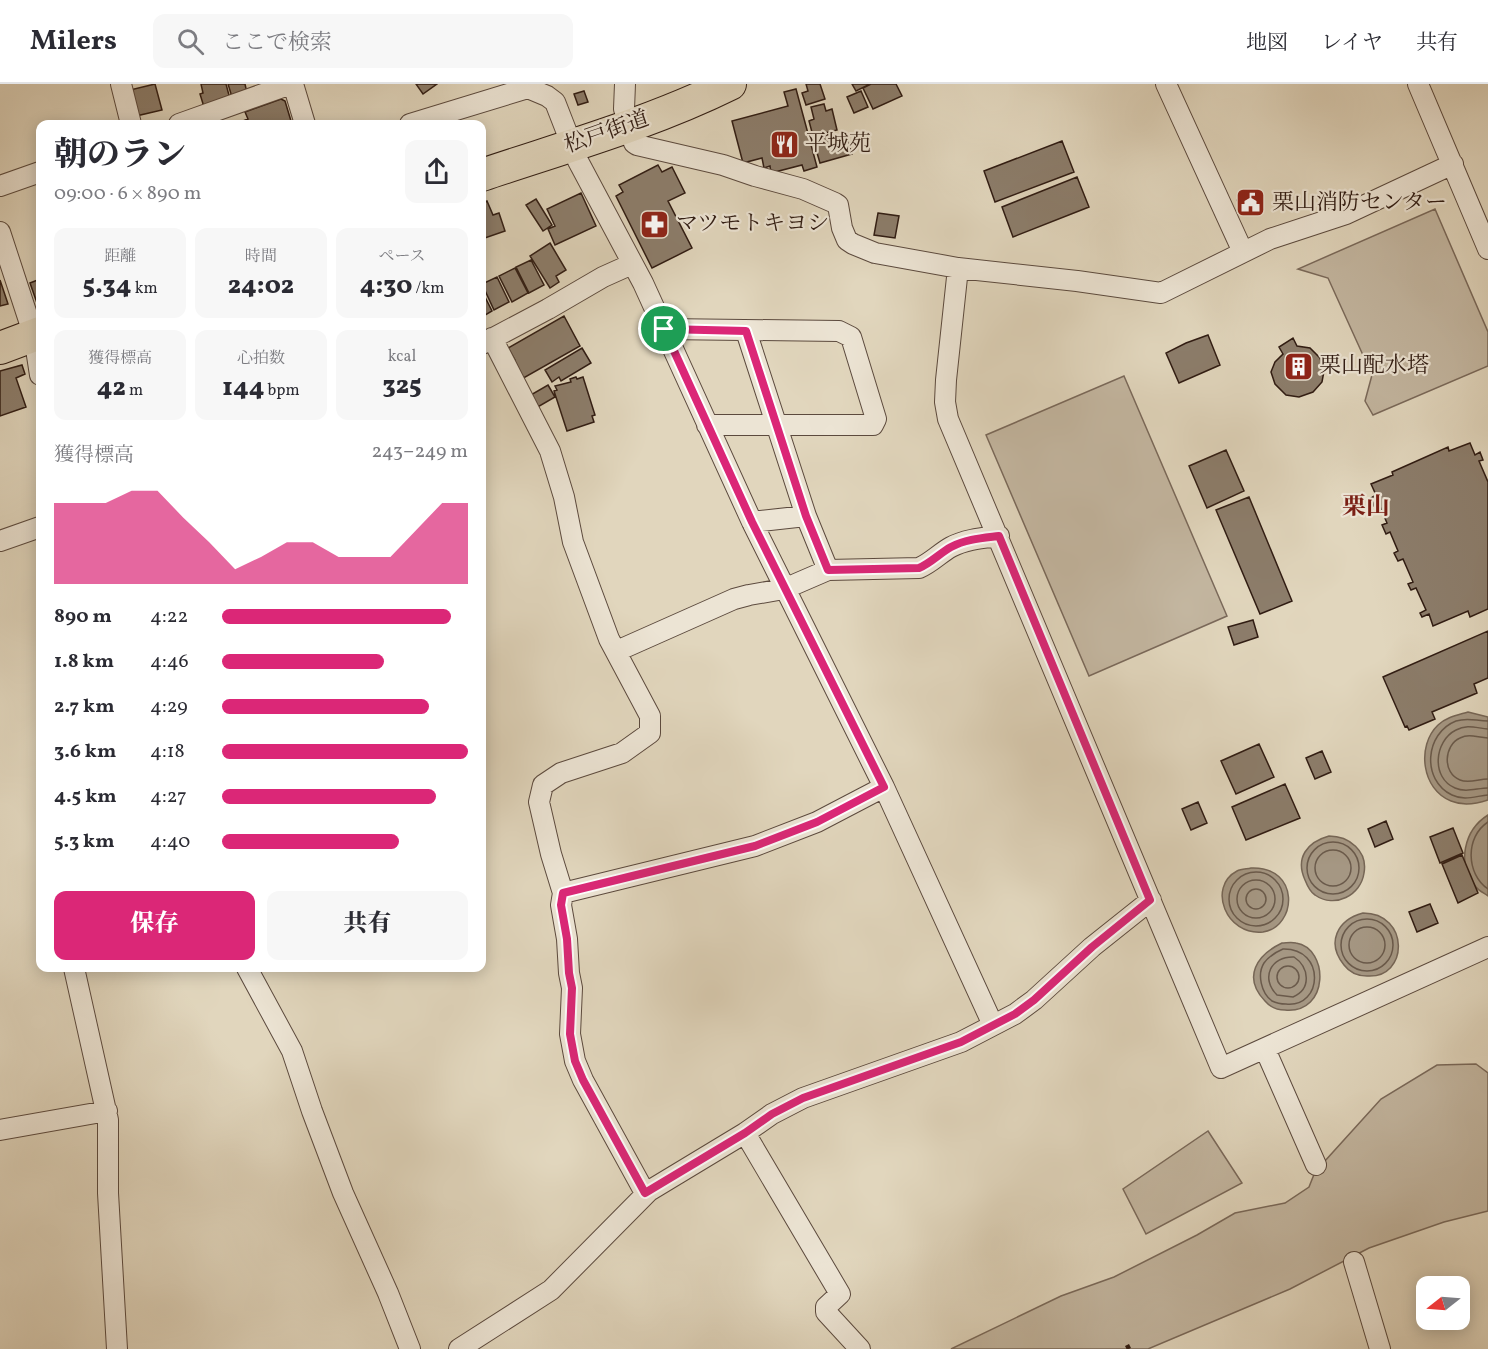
<!DOCTYPE html>
<html lang="ja">
<meta charset="utf-8">
<style>
body{margin:0;font-family:Vollkorn,"Noto Serif JP",serif;background:#f7f7f7;color:#2b2b33;height:100vh;display:flex;flex-direction:column;font-size:22px;white-space:nowrap}
*{box-sizing:border-box;margin:0}
p{font-size:20px;color:#7c7c81}
.icon{flex:none;width:33px;height:33px;fill:none;stroke:currentColor;stroke-width:2;stroke-linecap:round;stroke-linejoin:round}
.map{position:relative;flex:1;overflow:hidden}
.drawer{position:absolute;left:36px;top:36px;width:450px;height:852px;display:flex;flex-direction:column;background:#fff;border-radius:12px;box-shadow:0 3px 15px #0003}
.drawer>*{flex:none}
.needle{width:39px;rotate:253deg}
.buttons{position:absolute;left:1416px;top:1192px;display:grid;gap:12px}
.buttons a{display:grid;place-items:center;width:54px;height:54px;border-radius:12px;background:#fff;box-shadow:0 3px 15px #0003;font-size:30px}
.pin{position:absolute;display:grid;place-items:center;width:51px;height:51px;color:#fff;margin:-26px;border:3px solid #fff;border-radius:50%;box-shadow:0 2px 6px #0007}
.round{display:grid;place-items:center;flex:none;width:63px;height:63px;border-radius:12px;background:#f7f7f7}
.summary{display:flex;align-items:center;justify-content:space-between;height:102px;padding:0 18px}
h1{font-size:33px;font-weight:800;line-height:45px}
.figures{display:grid;grid-template-columns:repeat(3,1fr);gap:9px;height:102px;padding:6px 18px}
.figures div{display:grid;align-content:center;border-radius:12px;background:#f7f7f7;text-align:center}
.figures b{font-size:26px;font-weight:800}
.figures small{font-size:16px;font-weight:400}
.figures p{font-size:16px}
.chart{height:168px;padding:12px 18px}
.chart p{display:flex;justify-content:space-between}
.chart svg{width:100%;height:108px;margin-top:6px;fill:#db2777;opacity:.7}
.cta{display:flex;gap:12px;margin-top:auto;padding:12px 18px}
.cta a{flex:1;height:69px;border-radius:12px;background:#db2777;color:#fff;font-size:24px;font-weight:800;line-height:69px;text-align:center}
.cta a+a{background:#f7f7f7;color:#2b2b33}
ul{padding:0 18px;list-style:none;font-size:20px}
li{display:grid;grid-template-columns:96px 72px 1fr;align-items:center;height:45px}
li i{height:15px;border-radius:8px;background:#db2777}
header{display:flex;align-items:center;gap:36px;box-sizing:border-box;height:84px;padding:0 30px;background:#fff;border-bottom:2px solid #e1e1e2}
header strong{font-size:28px}
nav{display:flex;gap:33px;margin-inline-start:auto;font-size:21px}
.search{width:420px;height:54px;background:#f7f7f7;display:flex;align-items:center;gap:15px;box-sizing:border-box;padding:0 21px;border-radius:12px;color:#7c7c81;font-size:22px}
.map>svg:first-child{display:block}
</style>
<header>
<strong>Milers</strong>
<div class="search"><svg class="icon" aria-label="search" viewBox="0 0 24 24"><circle cx="10" cy="10" r="6"/><path d="M15 15l6 6"/></svg>ここで検索</div>
<nav><a>地図</a><a>レイヤ</a><a>共有</a></nav>
</header>
<div class="map">
<svg width="1488" height="1265" viewBox="0 0 1488 1265">
<rect width="100%" height="100%" fill="#e1d6bd"/>
<filter id="stains"><feTurbulence type="fractalNoise" baseFrequency=".00333" numOctaves="4"/><feColorMatrix values="0 0 0 0 .2 0 0 0 0 .09 0 0 0 0 .02 0 0 0 .5 -.17"/></filter>
<radialGradient id="worn" r=".72"><stop offset=".6" stop-color="#630" stop-opacity="0"/><stop offset="1" stop-color="#630" stop-opacity=".3"/></radialGradient>
<!-- green -->
<path fill="#c3b6a0" stroke="#7a695a" stroke-width="1.5" d="M 1435,125 L 1488,248 L 1488,282 L 1373,331 L 1365,317 L 1372,291 L 1328,194 L 1298,185 Z
M 1124,292 L 1227,532 L 1089,592 L 986,351 Z
M 1476,980 L 1488,989 L 1488,1127 L 1444,1138 L 1369,1164 L 1290,1205 L 1148,1265 L 951,1265 L 1061,1212 L 1114,1193 L 1197,1151 L 1235,1129 L 1285,1119 L 1309,1103 L 1315,1088 L 1381,1015 L 1437,981 Z
M 1208,1047 L 1242,1099 L 1146,1150 L 1123,1105 Z"/>
<!-- water -->
<path fill="#a59783" stroke="#766656" stroke-width="1.5" d="M 1468,628 L 1488,633 L 1488,716 C 1476,720 1463,722 1451,717 C 1422,706 1416,662 1438,641 C 1446,633 1458,631 1468,628 Z
M 1488,731 L 1488,812 C 1484,809 1479,807 1476,803 C 1456,780 1464,746 1488,731 Z
M 1329,752 C 1349,752 1368,767 1364,789 C 1361,811 1335,825 1315,811 C 1310,808 1307,801 1305,796 C 1295,774 1307,758 1329,752 Z
M 1251,784 C 1301,782 1297,843 1263,848 C 1226,852 1207,803 1237,787 C 1241,785 1247,785 1251,784 Z
M 1363,829 C 1410,829 1409,895 1367,892 C 1357,892 1350,889 1344,881 C 1326,859 1337,836 1363,829 Z
M 1282,859 C 1286,859 1291,858 1296,859 C 1329,864 1330,930 1285,926 C 1277,926 1270,923 1265,917 C 1242,893 1257,871 1282,859 Z"/>
<g fill="none" stroke-linecap="round" stroke-linejoin="round">
<!-- shore -->
<path stroke="#6a5a4b" stroke-width="1.5" d="M 1488,637 C 1476,637 1468,633 1456,637 C 1425,649 1421,696 1452,711 C 1464,717 1476,712 1488,711
M 1488,645 C 1476,644 1467,640 1456,646 C 1434,657 1431,694 1455,704 C 1466,709 1477,704 1488,704
M 1488,654 C 1478,654 1470,649 1460,654 C 1444,661 1442,689 1460,696 C 1469,700 1478,695 1488,695
M 1488,738 C 1465,753 1466,790 1488,805
M1307 784a26 26 0 1 1 52 0a26 26 0 1 1-52 0Z
M1315 784a18 18 0 1 1 36 0a18 18 0 1 1-36 0Z
M1229 815a27 27 0 1 1 54 0a27 27 0 1 1-54 0Z
M1237 815a19 19 0 1 1 38 0a19 19 0 1 1-38 0Z
M1246 815a10 10 0 1 1 20 0a10 10 0 1 1-20 0Z
M1341 861a26 26 0 1 1 52 0a26 26 0 1 1-52 0Z
M1349 861a18 18 0 1 1 36 0a18 18 0 1 1-36 0Z
M 1283,865 C 1326,864 1323,924 1286,920 C 1282,920 1276,919 1272,917 C 1261,909 1257,890 1264,879 C 1269,872 1276,868 1283,865 Z
M 1294,873 C 1309,883 1312,905 1293,913 L 1277,911 C 1260,894 1271,872 1294,873 Z
M1277 893a11 11 0 1 1 22 0a11 11 0 1 1-22 0Z"/>
</g>
<!-- building -->
<path fill="#8c7d6b" stroke="#301c13" stroke-width="1.5" d="M 155,0 L 162,26 L 136,32 L 130,6 Z
M 201,0 L 226,0 L 230,15 L 204,23 L 200,10 L 203,9 Z
M 228,0 L 245,0 L 247,9 L 232,13 Z
M 416,0 L 437,0 L 423,10 Z
M 806,0 L 820,0 L 825,15 L 806,21 L 802,9 L 808,7 Z
M 852,0 L 870,0 L 856,7 Z
M 871,0 L 896,0 L 902,12 L 873,25 L 863,4 Z
M 796,5 L 817,83 L 804,87 L 802,81 L 771,89 L 770,82 L 764,84 L 762,74 L 743,79 L 732,37 L 788,22 L 784,8 Z
M 584,7 L 588,18 L 578,21 L 574,10 Z
M 861,7 L 868,23 L 854,29 L 847,13 Z
M 281,15 L 285,17 L 291,37 L 278,40 L 244,40 L 243,37 L 248,35 L 245,28 Z
M 824,20 L 826,27 L 832,25 L 837,46 L 813,52 L 809,37 L 814,35 L 811,23 Z
M 831,50 L 834,61 L 848,57 L 852,70 L 820,79 L 813,55 Z
M 1062,57 L 1074,88 L 995,118 L 984,87 Z
M 658,81 L 662,88 L 672,83 L 685,109 L 668,117 L 692,164 L 652,184 L 616,112 L 623,108 L 619,101 Z
M 1077,93 L 1089,123 L 1013,153 L 1002,123 Z
M 1256,107 L 1263,122 L 1244,131 L 1237,116 Z
M 581,109 L 596,142 L 555,161 L 548,145 L 555,142 L 547,125 Z
M 536,115 L 552,141 L 543,147 L 526,121 Z
M 487,117 L 493,131 L 499,129 L 505,147 L 482,155 L 482,119 Z
M 878,129 L 899,132 L 895,154 L 874,151 Z
M 550,159 L 566,186 L 556,192 L 559,198 L 550,204 L 530,172 Z
M 531,176 L 544,201 L 529,209 L 516,183 Z
M 515,184 L 528,209 L 512,218 L 499,192 Z
M 497,193 L 509,218 L 494,226 L 482,200 Z
M 40,195 L 40,219 L 37,219 L 30,199 Z
M 0,196 L 8,220 L 0,222 Z
M 482,207 L 492,227 L 482,233 Z
M 564,232 L 580,262 L 520,296 L 511,279 L 515,276 L 508,264 Z
M 1208,251 L 1220,281 L 1179,299 L 1166,269 L 1186,259 Z
M 1293,254 L 1297,262 L 1310,264 L 1320,274 L 1324,287 L 1322,298 L 1313,308 L 1299,313 L 1286,311 L 1275,300 L 1271,288 L 1275,278 L 1283,270 L 1279,263 Z
M 582,264 L 591,279 L 561,297 L 559,293 L 552,298 L 545,286 Z
M 22,281 L 25,290 L 16,294 L 26,323 L 0,332 L 0,287 Z
M 576,293 L 577,295 L 583,293 L 595,331 L 592,332 L 594,338 L 567,347 L 554,307 L 557,306 L 555,302 L 571,298 L 570,295 Z
M 548,301 L 555,313 L 536,324 L 529,312 Z
M 1470,359 L 1475,371 L 1480,368 L 1483,376 L 1479,377 L 1488,398 L 1488,525 L 1470,533 L 1468,527 L 1433,542 L 1429,530 L 1422,533 L 1420,529 L 1426,526 L 1416,504 L 1411,506 L 1408,500 L 1413,498 L 1403,475 L 1398,477 L 1394,469 L 1398,467 L 1390,448 L 1386,450 L 1382,441 L 1387,439 L 1379,420 L 1374,422 L 1371,414 L 1376,411 L 1371,400 L 1393,391 L 1392,388 L 1448,363 L 1449,367 Z
M 1226,366 L 1244,407 L 1207,424 L 1189,382 Z
M 1249,413 L 1292,517 L 1260,530 L 1216,426 Z
M 1253,536 L 1258,553 L 1234,561 L 1228,543 Z
M 1488,547 L 1488,594 L 1474,600 L 1477,609 L 1432,628 L 1435,635 L 1409,646 L 1407,642 L 1405,643 L 1383,593 Z
M 1259,660 L 1274,693 L 1236,710 L 1221,677 Z
M 1322,667 L 1331,688 L 1315,695 L 1306,674 Z
M 1285,700 L 1300,734 L 1246,756 L 1232,723 Z
M 1198,718 L 1207,739 L 1191,746 L 1182,725 Z
M 1386,737 L 1393,755 L 1375,763 L 1368,745 Z
M 1453,744 L 1463,769 L 1440,779 L 1430,753 Z
M 1462,771 L 1478,809 L 1458,819 L 1442,780 Z
M 1430,820 L 1438,839 L 1417,848 L 1409,828 Z"/>
<g fill="none" stroke-linecap="round" stroke-linejoin="round">
<defs>
<path id="minor" d="M 121,0 L 131,40
M 293,0 L 305,40
M 625,0 L 624,25 L 630,41
M 1166,0 L 1243,168
M 1418,0 L 1488,165
M 179,40 L 291,0
M 410,40 L 528,4 L 547,12 L 555,18 L 578,77 L 643,199 L 752,438 L 884,703 L 993,941
M 628,42 L 634,59 L 637,61 L 723,81 L 755,92 L 803,105 L 835,119 L 838,121 L 842,144 L 847,156 L 853,160 L 875,169 L 958,184 L 1077,197 L 1161,209 L 1270,155 L 1346,130 L 1453,80
M 0,102 L 40,88
M 0,148 L 34,252 L 40,291
M 958,184 L 946,296 L 945,318 L 948,335 L 1221,984 L 1488,863
M 664,245 L 839,247 L 851,253 L 876,335 L 873,341 L 707,341
M 746,247 L 806,432 L 828,486
M 492,254 L 550,367 L 564,413 L 573,458 L 609,555 L 650,632 L 650,649 L 622,669 L 561,689 L 543,701 L 539,718 L 551,770 L 563,809 L 561,821 L 567,855 L 569,889 L 572,904 L 570,950 L 575,977 L 583,996 L 645,1109
M 482,260 L 548,225 L 603,193 L 632,180
M 752,438 L 806,432
M 0,457 L 40,443
M 617,567 L 734,515 L 749,511 L 784,505 L 828,486 L 919,484 C 931,479 940,469 951,463 C 966,455 983,454 999,452
M 563,809 L 755,762 L 817,738 L 884,703
M 74,884 L 108,1036 L 108,1109 L 117,1265
M 247,884 L 292,967 L 312,1027 L 343,1109 L 388,1209 L 410,1265
M 1265,965 L 1316,1081
M 0,1046 L 107,1027
M 745,1049 L 840,1210 L 826,1223 L 826,1228 L 860,1265
M 1354,1178 L 1380,1265
M 459,1265 L 551,1206 L 649,1107 L 745,1049 L 772,1030 L 803,1014 L 961,958 L 1015,930 L 1034,916 L 1092,863 L 1151,816"/>
<path id="primary" d="M 482,91 C 565,63 651,39 730,0
M 0,264 L 40,249"/>
</defs>
<!-- minor casing -->
<use href="#minor" stroke="#5c4a3e" stroke-width="22"/>
<!-- primary casing -->
<use href="#primary" stroke="#301c13" stroke-width="34"/>
<!-- minor -->
<use href="#minor" stroke="#ece4d4" stroke-width="20"/>
<!-- primary -->
<use href="#primary" stroke="#e1d6bd" stroke-width="32"/>
<!-- rail -->
<path stroke="#301c13" stroke-width="4.5" stroke-dasharray="10 10" stroke-linecap="butt" d="M 1127,1261 L 1129,1265"/>
</g>
<g fill="none" stroke-linecap="round" stroke-linejoin="round">
<defs>
<path id="route" d="M 664,245 L 746,247 L 806,432 L 828,486 L 919,484 C 931,479 940,469 951,463 C 966,455 983,454 999,452 L 1150,816 L 1092,863 L 1034,916 L 1015,930 L 961,958 L 803,1014 L 772,1030 L 745,1049 L 645,1109 L 583,996 L 575,977 L 570,950 L 572,904 L 569,889 L 567,855 L 561,821 L 563,809 L 755,762 L 817,738 L 884,703 L 752,438 Z"/>
</defs>
<!-- route casing -->
<use href="#route" stroke="#fff" stroke-width="12"/>
<!-- route -->
<use href="#route" stroke="#db2777" stroke-width="8"/>
</g>
<!-- icons -->
<defs>
<symbol id="restaurant-square" viewBox="-11 -11 22 22"><rect x="-9" y="-9" width="18" height="18" rx="4" fill="#8f2418" stroke="#ece4d4"/><path d="M-5-6h1v4h1v-4h1v4h1v-4h1v5L-1.5 .5V6h-2V.5L-5-1ZM5-6V6H3V1.5H1.5Q1.5-4 5-6Z" fill="#fff"/></symbol>
<symbol id="civic-square" viewBox="-11 -11 22 22"><rect x="-9" y="-9" width="18" height="18" rx="4" fill="#8f2418" stroke="#ece4d4"/><path d="M-.6-6.5H3V-4.5H.6V-3L4-1V1h2V6H-6V1h2V-1L-.6-3ZM-1.2 2.5V6h2.4V2.5Z" fill="#fff"/></symbol>
<symbol id="pharmacy-square" viewBox="-11 -11 22 22"><rect x="-9" y="-9" width="18" height="18" rx="4" fill="#8f2418" stroke="#ece4d4"/><path d="M-2-6h4v4h4v4h-4v4h-4v-4h-4v-4h4Z" fill="#fff"/></symbol>
<symbol id="building-square" viewBox="-11 -11 22 22"><rect x="-9" y="-9" width="18" height="18" rx="4" fill="#8f2418" stroke="#ece4d4"/><path d="M-4-6H4V6H1V3H-1V6H-4ZM-2.5-4.3h1.7v1.8h-1.7ZM.8-4.3h1.7v1.8H.8ZM-2.5-1h1.7V.8h-1.7ZM.8-1h1.7V.8H.8Z" fill="#fff"/></symbol>
</defs>
<g fill-rule="evenodd">
<use href="#restaurant-square" x="768" y="44" width="33" height="33"/>
<use href="#civic-square" x="1234" y="102" width="33" height="33"/>
<use href="#pharmacy-square" x="638" y="124" width="33" height="33"/>
<use href="#building-square" x="1282" y="266" width="33" height="33"/>
</g>
<g text-anchor="middle" dominant-baseline="central" stroke-width="4.5" stroke-linejoin="round" paint-order="stroke">
<!-- street labels -->
<g font-size="22" fill="#301c13" stroke="#ece4d4">
<text transform="translate(607 49) rotate(-19)">松戸街道</text>
</g>
<!-- poi labels -->
<g font-size="22" fill="#301c13" stroke="#ece4d4" text-anchor="start">
<text x="805" y="60">平城苑</text>
<text x="1272" y="119">栗山消防センター</text>
<text x="676" y="140">マツモトキヨシ</text>
<text x="1319" y="282">栗山配水塔</text>
</g>
<!-- neighbourhood labels -->
<g font-size="24" font-weight="bold" fill="#7a1f14" stroke="#ece4d4">
<text x="1366" y="424">栗山</text>
</g>
</g>
<rect width="100%" height="100%" filter="url(#stains)"/>
<rect width="100%" height="100%" fill="url(#worn)"/>
</svg>
<div class="buttons">
<a><svg class="needle" viewBox="-14 -14 28 28"><path d="M0-13l5 13h-10z" fill="#e53935"/><path d="M0 13l5-13h-10z" fill="#7c7c81"/></svg></a>
</div>
<div class="pin" style="left:664px;top:245px;background:#1e9e55"><svg class="icon" aria-label="arrive" viewBox="0 0 24 24"><path d="M6 21V4h12l-3 4 3 4H6"/></svg></div>
<section class="drawer">
<div class="summary"><div><h1>朝のラン</h1><p>09:00 · 6 × 890 m</p></div><a class="round"><svg class="icon" aria-label="share" viewBox="0 0 24 24"><path d="M12 15V3M7 8l5-5 5 5M5 13v7h14v-7"/></svg></a></div>
<div class="figures">
<div><p>距離</p><b>5.34<small> km</small></b></div>
<div><p>時間</p><b>24:02</b></div>
<div><p>ペース</p><b>4:30<small> /km</small></b></div>
</div>
<div class="figures">
<div><p>獲得標高</p><b>42<small> m</small></b></div>
<div><p>心拍数</p><b>144<small> bpm</small></b></div>
<div><p>kcal</p><b>325</b></div>
</div>
<div class="chart"><p><span>獲得標高</span>243–249 m</p>
<svg viewBox="0 0 160 44" preserveAspectRatio="none"><path d="M0 44V11L10 11L20 11L30 6L40 6L50 17L60 27L70 38L80 33L90 27L100 27L110 33L120 33L130 33L140 22L150 11L160 11V44z"/></svg>
</div>
<ul>
<li><b>890 m</b>4:22<i style="width:93%"></i></li>
<li><b>1.8 km</b>4:46<i style="width:66%"></i></li>
<li><b>2.7 km</b>4:29<i style="width:84%"></i></li>
<li><b>3.6 km</b>4:18<i style="width:100%"></i></li>
<li><b>4.5 km</b>4:27<i style="width:87%"></i></li>
<li><b>5.3 km</b>4:40<i style="width:72%"></i></li>
</ul>
<div class="cta"><a>保存</a><a>共有</a></div>
</section>
</div>
